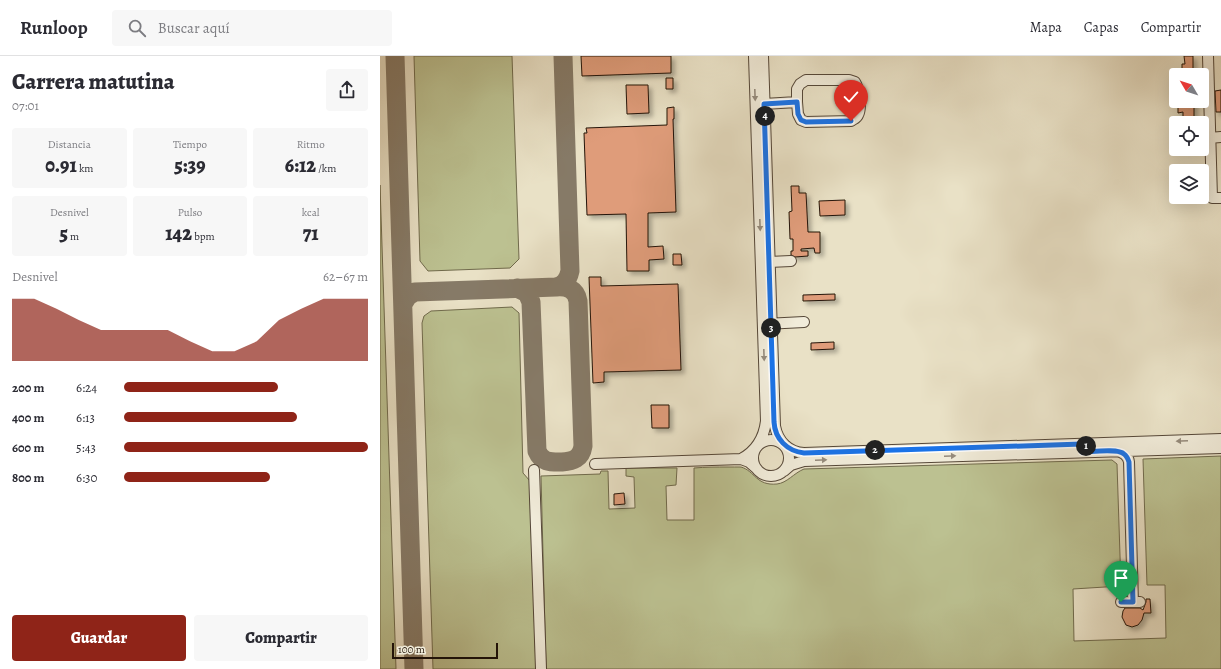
<!DOCTYPE html>
<html lang="es">
<meta charset="utf-8">
<style>
body{margin:0;font-family:Alegreya,serif;background:#f7f7f7;color:#2b2b33;height:100vh;display:flex;flex-direction:column;font-size:15px;white-space:nowrap}
*{box-sizing:border-box;margin:0}
p{font-size:13px;color:#7c7c81}
.icon{flex:none;width:22px;height:22px;fill:none;stroke:currentColor;stroke-width:2;stroke-linecap:round;stroke-linejoin:round}
.map{position:relative;flex:1;overflow:hidden}
.details{display:flex;flex-direction:column;background:#fff;width:380px}
.details>*{flex:none}
.needle{width:26px;rotate:309deg}
.controls{position:absolute;left:789px;top:12px;display:grid;gap:8px}
.controls a{display:grid;place-items:center;width:40px;height:40px;border-radius:4px;background:#fff;box-shadow:0 4px 16px #0002;font-size:20px}
.scale{position:absolute;left:12px;bottom:10px;width:106px;box-sizing:border-box;padding-left:4px;border:2px solid #241408;border-top:0;font-size:11px;line-height:14px;white-space:nowrap;color:#241408;-webkit-text-stroke:3px #f1ecda;paint-order:stroke}
.pin{position:absolute;display:grid;place-items:center;width:34px;height:34px;color:#fff;margin:-41px -17px;border-radius:50% 50% 50% 0;rotate:-45deg;box-shadow:0 0 4px #0007}
.pin .icon{rotate:45deg}
.km{position:absolute;width:20px;height:20px;margin:-10px;border-radius:50%;background:#222;color:#fff;font-size:11px;line-height:20px;text-align:center}
.round{display:grid;place-items:center;flex:none;width:42px;height:42px;border-radius:4px;background:#f7f7f7}
.overview{display:flex;align-items:center;justify-content:space-between;height:68px;padding:0 12px}
h1{font-size:22px;font-weight:800;line-height:30px}
.metrics{display:grid;grid-template-columns:repeat(3,1fr);gap:6px;height:68px;padding:4px 12px}
.metrics div{display:grid;align-content:center;border-radius:4px;background:#f7f7f7;text-align:center}
.metrics b{font-size:20px;font-weight:800}
.metrics small{font-size:11px;font-weight:400}
.metrics p{font-size:11px}
.chart{height:112px;padding:8px 12px}
.chart p{display:flex;justify-content:space-between}
.chart svg{width:100%;height:72px;margin-top:4px;fill:#8f2418;opacity:.7}
.cta{display:flex;gap:8px;margin-top:auto;padding:8px 12px}
.cta a{flex:1;height:46px;border-radius:4px;background:#8f2418;color:#fff;font-size:16px;font-weight:800;line-height:46px;text-align:center}
.cta a+a{background:#f7f7f7;color:#2b2b33}
ul{padding:0 12px;list-style:none;font-size:13px}
li{display:grid;grid-template-columns:64px 48px 1fr;align-items:center;height:30px}
li i{height:10px;border-radius:5px;background:#8f2418}
header{display:flex;align-items:center;gap:24px;box-sizing:border-box;height:56px;padding:0 20px;background:#fff;border-bottom:1px solid #e1e1e2}
header strong{font-size:19px}
nav{display:flex;gap:22px;margin-inline-start:auto;font-size:14px}
.search{width:280px;height:36px;background:#f7f7f7;display:flex;align-items:center;gap:10px;box-sizing:border-box;padding:0 14px;border-radius:4px;color:#7c7c81;font-size:15px}
main{display:flex;flex:1;min-height:0}
.map>svg:first-child{display:block}
</style>
<header>
<strong>Runloop</strong>
<div class="search"><svg class="icon" aria-label="search" viewBox="0 0 24 24"><circle cx="10" cy="10" r="6"/><path d="M15 15l6 6"/></svg>Buscar aquí</div>
<nav><a>Mapa</a><a>Capas</a><a>Compartir</a></nav>
</header>
<main>
<section class="details">
<div class="overview"><div><h1>Carrera matutina</h1><p>07:01</p></div><a class="round"><svg class="icon" aria-label="share" viewBox="0 0 24 24"><path d="M12 15V3M7 8l5-5 5 5M5 13v7h14v-7"/></svg></a></div>
<div class="metrics">
<div><p>Distancia</p><b>0.91<small> km</small></b></div>
<div><p>Tiempo</p><b>5:39</b></div>
<div><p>Ritmo</p><b>6:12<small> /km</small></b></div>
</div>
<div class="metrics">
<div><p>Desnivel</p><b>5<small> m</small></b></div>
<div><p>Pulso</p><b>142<small> bpm</small></b></div>
<div><p>kcal</p><b>71</b></div>
</div>
<div class="chart"><p><span>Desnivel</span>62–67 m</p>
<svg viewBox="0 0 160 44" preserveAspectRatio="none"><path d="M0 44V6L10 6L20 12L30 19L40 25L50 25L60 25L70 25L80 32L90 38L100 38L110 32L120 19L130 12L140 6L150 6L160 6V44z"/></svg>
</div>
<ul>
<li><b>200 m</b>6:24<i style="width:63%"></i></li>
<li><b>400 m</b>6:13<i style="width:71%"></i></li>
<li><b>600 m</b>5:43<i style="width:100%"></i></li>
<li><b>800 m</b>6:30<i style="width:60%"></i></li>
</ul>
<div class="cta"><a>Guardar</a><a>Compartir</a></div>
</section>
<div class="map">
<svg width="841" height="613" viewBox="0 0 841 613">
<defs>
<filter id="shadow"><feDropShadow dx="3.5" dy="3.5" stdDeviation="2" flood-color="#0004"/></filter>
</defs>
<rect width="100%" height="100%" fill="#e9e1c6"/>
<filter id="stains"><feTurbulence type="fractalNoise" baseFrequency=".005" numOctaves="4"/><feColorMatrix values="0 0 0 0 .2 0 0 0 0 .09 0 0 0 0 .02 0 0 0 .5 -.17"/></filter>
<radialGradient id="worn" r=".72"><stop offset=".6" stop-color="#630" stop-opacity="0"/><stop offset="1" stop-color="#630" stop-opacity=".3"/></radialGradient>
<!-- green -->
<path fill="#bcc191" stroke="#706a4c" d="M 34,0 L 132,0 L 139,203 L 130,212 L 48,215 L 40,205 Z
M 0,129 L 16,613 L 0,613 Z
M 132,251 L 139,257 L 143,417 L 150,425 L 156,613 L 53,613 L 42,267 L 44,260 L 51,255 Z
M 841,400 L 841,613 L 166,613 L 161,420 L 220,418 L 221,415 L 228,415 L 229,453 L 255,452 L 254,421 L 246,420 L 246,412 L 297,412 L 296,429 L 286,430 L 287,464 L 314,464 L 314,412 C 325,411 337,411 348,411 C 352,411 357,411 361,411 C 375,415 376,430 397,428 C 407,427 414,417 424,413 L 732,404 L 737,408 L 741,530 L 693,533 L 694,585 L 786,582 L 785,529 L 767,529 L 763,403 Z"/>
<g fill="none" stroke-linecap="round" stroke-linejoin="round">
<!-- taxiway -->
<path stroke="#867a67" stroke-width="19" d="M 15,0 L 34,613
M 176,231 C 184,229 188,224 190,215 L 183,0
M 23,248 L 28,240 L 35,236 L 176,231 C 187,230 196,233 198,245 L 203,390 C 201,403 193,405 182,406 C 171,406 162,407 157,395 L 151,246 L 147,237 L 137,232"/>
</g>
<!-- building -->
<path fill="#df9c7a" stroke="#241408" filter="url(#shadow)" d="M 201,0 L 291,0 L 291,17 L 202,20 Z
M 804,0 L 813,0 L 813,19 L 802,19 L 802,8 L 805,8 Z
M 286,22 L 293,22 L 293,33 L 286,33 Z
M 246,29 L 268,29 L 269,57 L 247,58 Z
M 841,34 L 841,56 L 836,56 L 835,35 Z
M 798,45 L 814,45 L 814,67 L 803,67 L 803,56 L 798,57 Z
M 294,51 L 294,63 L 293,63 L 296,156 L 268,157 L 268,191 L 283,190 L 284,203 L 269,204 L 269,215 L 247,215 L 246,158 L 207,159 L 204,77 L 207,77 L 206,72 L 287,69 L 287,52 Z
M 411,130 L 419,130 L 419,137 L 426,137 L 428,176 L 440,176 L 440,197 L 435,197 L 434,192 L 421,193 L 421,195 L 428,195 L 428,200 L 415,201 L 411,199 L 411,195 L 413,195 L 413,183 L 410,183 L 409,156 L 412,155 Z
M 465,144 L 465,159 L 440,160 L 439,145 Z
M 293,198 L 301,198 L 302,209 L 293,209 Z
M 209,221 L 221,221 L 221,230 L 298,228 L 301,314 L 224,316 L 224,326 L 213,327 Z
M 455,238 L 455,244 L 423,245 L 423,239 Z
M 454,286 L 454,293 L 431,294 L 431,287 Z
M 271,349 L 289,349 L 289,372 L 272,372 Z
M 244,437 L 245,448 L 234,449 L 234,438 Z
M 766,543 L 770,543 L 771,557 L 764,557 L 762,564 L 758,569 L 752,571 L 746,569 L 742,561 L 743,555 L 745,552 L 760,552 L 763,554 L 766,546 Z"/>
<g fill="none" stroke-linecap="round" stroke-linejoin="round">
<defs>
<path id="minor" d="M 383,0 L 395,370 C 398,386 409,396 424,397 L 841,383
M 828,0 L 832,142 L 841,142
M 426,24 L 469,24 L 475,26 C 479,32 482,52 478,59 C 477,62 474,63 471,65 L 426,66 L 421,64 L 418,58 L 417,46 L 417,33 L 420,28 Z
M 384,48 L 417,46
M 829,82 L 841,81
M 389,206 L 411,205
M 385,268 L 424,266
M373 402a18 18 0 1 1 36 0a18 18 0 1 1-36 0Z
M 736,395 C 743,396 748,399 749,406 L 753,546
M 361,403 C 376,395 384,382 386,365 L 374,0
M 215,408 L 361,403 L 369,406 L 377,413
M 154,414 L 161,613
M 404,415 L 411,409 L 424,405 L 841,392
M 741,546 L 760,546"/>
</defs>
<!-- minor casing -->
<use href="#minor" stroke="#554738" stroke-width="12"/>
<!-- minor -->
<use href="#minor" stroke="#f1ecda" stroke-width="10"/>
</g>
<!-- one-way arrows -->
<defs><path id="oneway-solid" d="M-6-.8H1V-3.2L6.5 0L1 3.2V.8H-6Z"/></defs>
<g fill="#958b7c">
<use href="#oneway-solid" transform="translate(375 39) rotate(88)"/>
<use href="#oneway-solid" transform="translate(380 169) rotate(88)"/>
<use href="#oneway-solid" transform="translate(384 299) rotate(88)"/>
<use href="#oneway-solid" transform="translate(802 385) rotate(178)"/>
<use href="#oneway-solid" transform="translate(570 400) rotate(-2)"/>
<use href="#oneway-solid" transform="translate(441 404) rotate(-2)"/>
</g>
<g fill="none" stroke-linecap="round" stroke-linejoin="round">
<defs>
<path id="route" d="M 471,65 L 426,66 L 421,64 L 418,58 L 417,46 L 384,48 L 394,366 C 395,383 407,395 424,397 L 702,388 L 705,389 L 706,392 L 705,395 L 702,396 C 711,396 738,392 744,398 C 747,400 748,403 749,406 L 753,546 L 741,546"/>
</defs>
<!-- route casing -->
<use href="#route" stroke="#fff" stroke-width="8"/>
<!-- route -->
<use href="#route" stroke="#1a73e8" stroke-width="5"/>
</g>
<rect width="100%" height="100%" filter="url(#stains)"/>
<rect width="100%" height="100%" fill="url(#worn)"/>
</svg>
<div class="controls">
<a><svg class="needle" viewBox="-14 -14 28 28"><path d="M0-13l5 13h-10z" fill="#e53935"/><path d="M0 13l5-13h-10z" fill="#7c7c81"/></svg></a>
<a><svg class="icon" aria-label="locate" viewBox="0 0 24 24"><circle cx="12" cy="12" r="6"/><path d="M12 2v4M12 18v4M2 12h4M18 12h4"/></svg></a>
<a><svg class="icon" aria-label="layers" viewBox="0 0 24 24"><path d="M12 4l9 5-9 5-9-5zM3 14l9 5 9-5"/></svg></a>
</div>
<div class="scale">100 m</div>
<div class="pin" style="left:741px;top:546px;background:#1e9e55"><svg class="icon" aria-label="arrive" viewBox="0 0 24 24"><path d="M6 21V4h12l-3 4 3 4H6"/></svg></div>
<div class="pin" style="left:471px;top:65px;background:#d93025"><svg class="icon" aria-label="check" viewBox="0 0 24 24"><path d="M5 12l5 5 9-10"/></svg></div>
<b class="km" style="left:706px;top:390px">1</b>
<b class="km" style="left:495px;top:394px">2</b>
<b class="km" style="left:391px;top:272px">3</b>
<b class="km" style="left:385px;top:60px">4</b>
</div>
</main>
